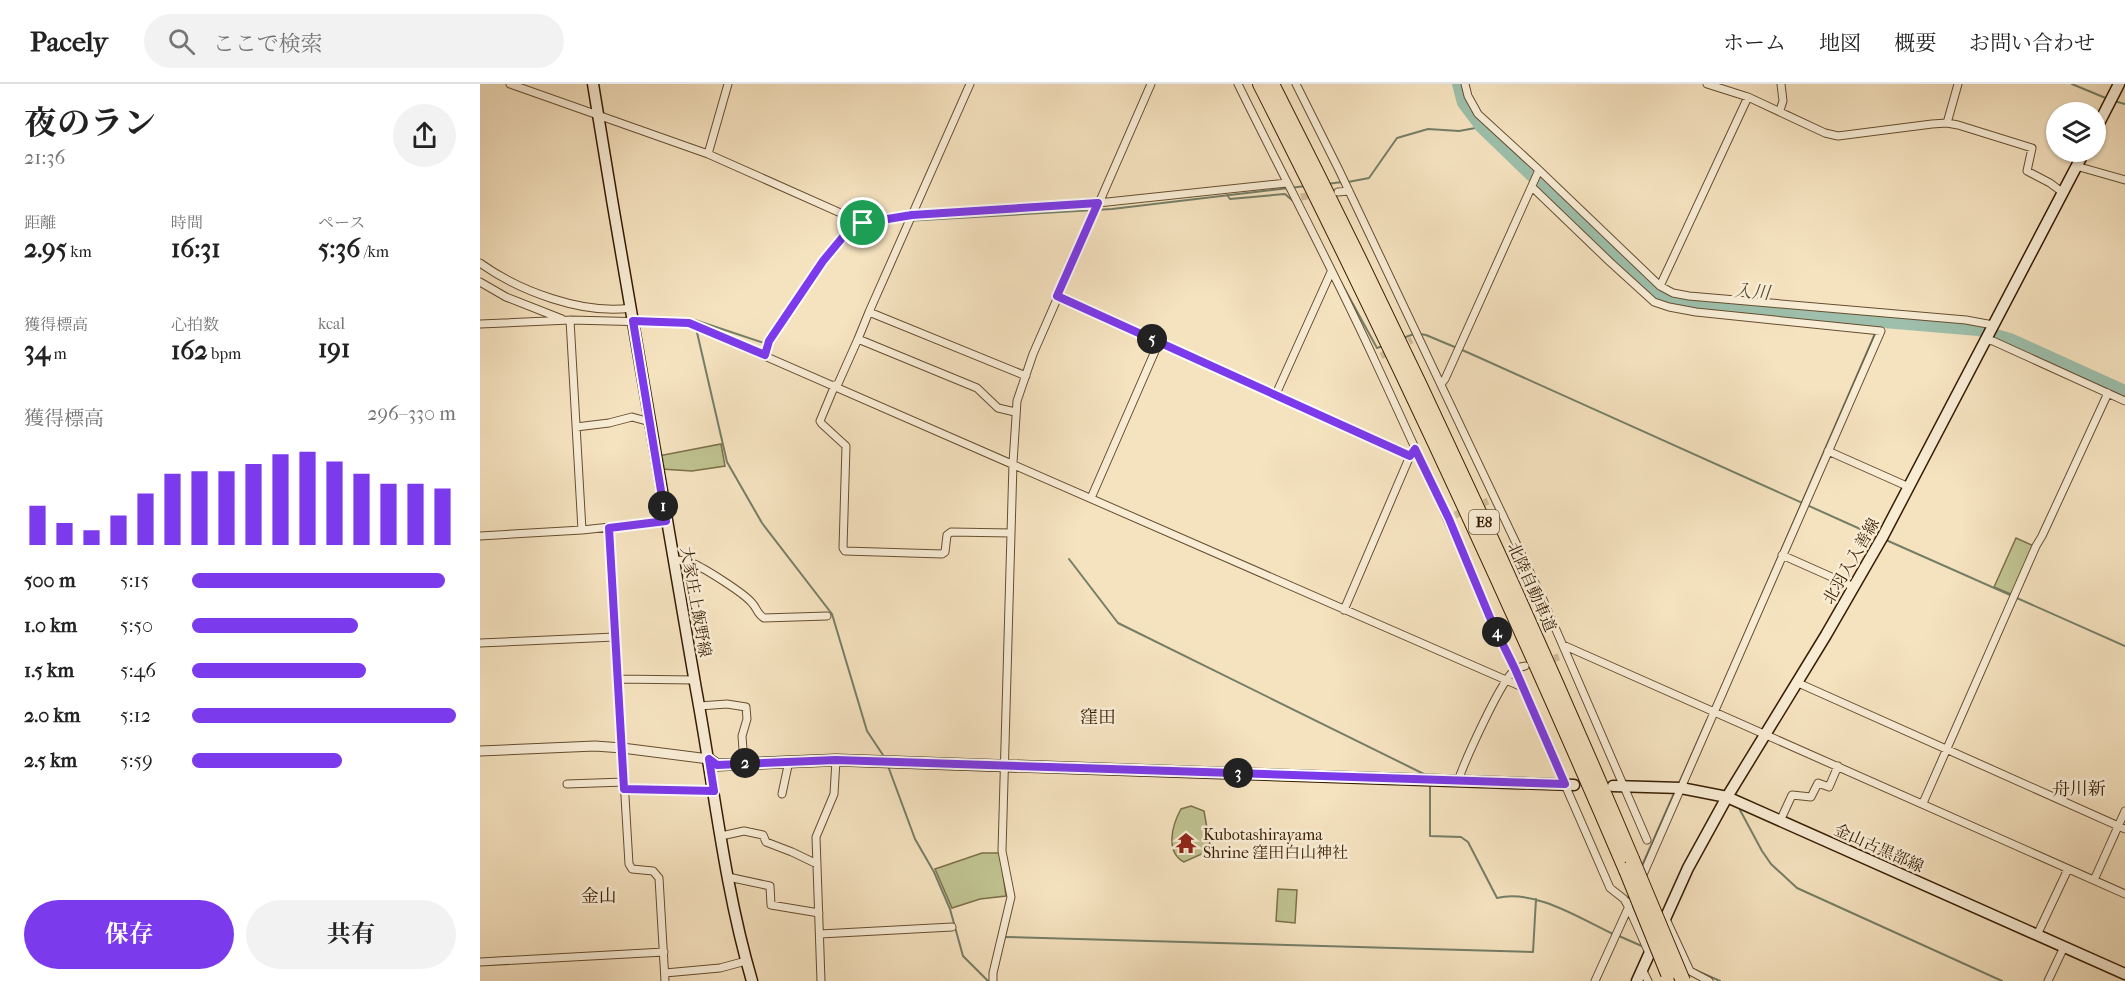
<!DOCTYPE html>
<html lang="ja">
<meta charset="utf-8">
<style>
body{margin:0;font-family:"IM FELL French Canon","Noto Serif JP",serif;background:#f2f2f2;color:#222;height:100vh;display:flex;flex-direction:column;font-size:22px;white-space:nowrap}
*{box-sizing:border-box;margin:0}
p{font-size:20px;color:#767676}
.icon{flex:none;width:33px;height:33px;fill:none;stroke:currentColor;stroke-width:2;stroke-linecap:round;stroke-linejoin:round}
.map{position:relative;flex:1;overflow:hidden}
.details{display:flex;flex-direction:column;background:#fff;width:480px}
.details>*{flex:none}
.tools{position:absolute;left:1566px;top:18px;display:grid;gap:12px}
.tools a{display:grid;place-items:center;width:60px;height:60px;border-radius:50%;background:#fff;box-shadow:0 2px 4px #0004;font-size:30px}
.pin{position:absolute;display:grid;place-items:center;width:51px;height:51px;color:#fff;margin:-26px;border:3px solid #fff;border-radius:50%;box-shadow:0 2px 6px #0007}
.km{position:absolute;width:30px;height:30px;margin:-15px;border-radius:50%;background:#222;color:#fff;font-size:16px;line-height:30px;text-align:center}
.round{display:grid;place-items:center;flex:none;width:63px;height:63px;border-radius:32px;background:#f2f2f2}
.head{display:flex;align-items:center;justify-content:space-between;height:102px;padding:0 24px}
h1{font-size:33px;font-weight:700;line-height:45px}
.figures{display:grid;grid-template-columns:repeat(3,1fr);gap:9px;height:102px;padding:6px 24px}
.figures div{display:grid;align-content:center}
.figures b{font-size:26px;font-weight:700}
.figures small{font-size:16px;font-weight:400}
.figures p{font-size:16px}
.chart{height:168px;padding:12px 24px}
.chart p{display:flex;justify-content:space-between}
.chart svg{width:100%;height:108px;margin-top:6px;stroke:#7c3aed;stroke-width:6}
.button{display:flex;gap:12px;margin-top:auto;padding:12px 24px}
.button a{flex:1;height:69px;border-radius:36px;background:#7c3aed;color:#fff;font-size:24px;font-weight:700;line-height:69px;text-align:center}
.button a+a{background:#f2f2f2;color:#222}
ul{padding:0 24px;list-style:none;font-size:20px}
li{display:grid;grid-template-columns:96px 72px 1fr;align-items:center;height:45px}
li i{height:15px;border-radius:8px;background:#7c3aed}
header{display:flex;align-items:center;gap:36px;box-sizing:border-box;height:84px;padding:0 30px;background:#fff;border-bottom:2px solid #e0e0e0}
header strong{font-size:28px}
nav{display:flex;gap:33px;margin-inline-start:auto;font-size:21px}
.search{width:420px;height:54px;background:#f2f2f2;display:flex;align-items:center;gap:15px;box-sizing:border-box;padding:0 21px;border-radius:33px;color:#767676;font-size:22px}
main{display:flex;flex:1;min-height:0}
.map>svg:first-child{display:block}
</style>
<header>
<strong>Pacely</strong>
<div class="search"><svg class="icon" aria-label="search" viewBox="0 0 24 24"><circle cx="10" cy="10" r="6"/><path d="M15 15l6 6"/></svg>ここで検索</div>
<nav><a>ホーム</a><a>地図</a><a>概要</a><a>お問い合わせ</a></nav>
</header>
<main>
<section class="details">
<div class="head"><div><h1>夜のラン</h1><p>21:36</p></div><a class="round"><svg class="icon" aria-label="share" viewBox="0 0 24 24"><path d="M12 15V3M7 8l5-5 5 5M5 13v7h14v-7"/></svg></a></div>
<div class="figures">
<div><p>距離</p><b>2.95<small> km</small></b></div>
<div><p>時間</p><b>16:31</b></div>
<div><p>ペース</p><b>5:36<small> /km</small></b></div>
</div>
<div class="figures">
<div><p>獲得標高</p><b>34<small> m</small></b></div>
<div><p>心拍数</p><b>162<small> bpm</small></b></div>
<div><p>kcal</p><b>191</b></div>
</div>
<div class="chart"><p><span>獲得標高</span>296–330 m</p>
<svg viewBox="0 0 160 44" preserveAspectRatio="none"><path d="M5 44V28M15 44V35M25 44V38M35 44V32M45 44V23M55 44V15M65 44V14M75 44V14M85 44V11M95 44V7M105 44V6M115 44V10M125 44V15M135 44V19M145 44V19M155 44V21"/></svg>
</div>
<ul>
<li><b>500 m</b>5:15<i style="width:96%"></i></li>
<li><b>1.0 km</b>5:50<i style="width:63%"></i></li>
<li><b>1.5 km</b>5:46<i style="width:66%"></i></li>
<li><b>2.0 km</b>5:12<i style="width:100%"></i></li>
<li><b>2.5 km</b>5:59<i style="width:57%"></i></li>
</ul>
<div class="button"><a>保存</a><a>共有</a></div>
</section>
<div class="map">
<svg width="1645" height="897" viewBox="0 0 1645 897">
<rect width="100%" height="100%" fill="#f5e2bf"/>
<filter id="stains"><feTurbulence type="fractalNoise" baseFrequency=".00333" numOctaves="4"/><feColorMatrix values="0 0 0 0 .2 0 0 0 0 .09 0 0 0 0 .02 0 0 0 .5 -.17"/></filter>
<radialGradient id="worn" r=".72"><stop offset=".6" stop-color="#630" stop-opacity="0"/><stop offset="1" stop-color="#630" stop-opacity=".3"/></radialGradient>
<!-- green -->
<path fill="#bfc28f" stroke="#7b6f48" stroke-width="1.5" d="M 241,360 L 245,382 L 212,387 L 181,385 L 178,372 Z
M 1536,454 L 1554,462 L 1533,511 L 1514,503 Z
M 711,722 L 724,727 L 730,761 L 724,769 L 704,778 C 685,768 692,741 701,725 Z
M 502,769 L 520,769 L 526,812 L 500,815 L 472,824 L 455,785 Z
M 798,805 L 817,806 L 815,839 L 796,837 Z"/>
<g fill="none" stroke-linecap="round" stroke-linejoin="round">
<!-- stream -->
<path stroke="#747e67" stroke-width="2" d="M 1592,0 L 1628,15
M 1634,17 L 1645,20
M 868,98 L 889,94 L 917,54 L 948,45 L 979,47 L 1001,43
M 847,100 L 862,98
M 747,111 L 750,115 L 805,110 L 813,117
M 408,138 L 632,125 L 826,102
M 856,189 L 897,264 L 903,262
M 215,238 L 215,236 L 287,260
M 304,241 L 348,177 L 371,149
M 216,244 L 247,378 L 282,439 L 352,530 L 387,647 L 405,674
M 940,250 L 946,251 L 989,269 L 1398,453
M 923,254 L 934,250
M 1406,456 L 1645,562
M 589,475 L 638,539 L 948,692
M 1255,573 L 1400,238
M 408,682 L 435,755 L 454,788 L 470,825 L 483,872 L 508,897
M 950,699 L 950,752 L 981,753 L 988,758 L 1017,814 C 1055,805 1099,834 1133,850
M 1199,699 L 1227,636
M 1260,726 L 1282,767 L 1291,780 L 1317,804 L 1522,897
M 1161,784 L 1195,707
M 1139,852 L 1164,863
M 525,853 L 1053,868 L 1056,815
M 1215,886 L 1240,897"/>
<!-- river -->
<path stroke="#9dbfab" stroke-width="12" d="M 978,0 L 983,19 L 1001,43 L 1167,203 L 1186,215 L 1205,221 L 1498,246 L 1530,255 L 1645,307"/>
<!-- minor-tunnel -->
<path stroke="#cfba99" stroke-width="7" stroke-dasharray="7 3.5" stroke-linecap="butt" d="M 821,113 L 838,110
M 901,272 L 932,256
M 975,431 L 1008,417
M 1064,577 L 1079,573"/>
<defs>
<path id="minor" d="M 30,0 L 228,70 L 248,0
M 758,0 C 803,92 852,183 895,277 C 976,451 1053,627 1130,804 L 1144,815 L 1148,822 L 1169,869
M 816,0 L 859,86 L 1064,518 L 1167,756
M 985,0 L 988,12 L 998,30 L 1059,86 L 1180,202 L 1193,209 L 1209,212 L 1486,236 L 1513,241
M 1227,0 L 1268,13 L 1345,49 L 1358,52 L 1452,40 L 1467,39 L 1478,41 L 1552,64 L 1547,87 L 1570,99 L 1582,108
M 1300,26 L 1303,17 L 1301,0
M 1467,39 L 1478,0
M 228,70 L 383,139
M 1596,82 L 1645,96
M 1052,103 L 1130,178 L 1174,218 L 1189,223 L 1216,228 L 1401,247 L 1162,793
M 858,108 L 869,107
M 0,179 C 39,207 103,231 151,224
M 0,198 L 26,213 L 82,235
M 1180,202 L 1268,13
M 577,212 L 930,372 L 935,365
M 389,228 L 490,0
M 90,236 L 102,446
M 0,240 L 90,236 L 209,239 L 1042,603
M 378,255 L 389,228 L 546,292
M 1505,256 L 1513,257 L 1645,317
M 285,271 L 289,257 L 343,177 L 367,148 L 383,139 L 432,131 L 618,119 L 807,99
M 961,300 L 965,295 L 1059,86
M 355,301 L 340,337 L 342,340 L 366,362 L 363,464 L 365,467 L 462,470 L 465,468 L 467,451 L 471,448 L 531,449
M 357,302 L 378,255 L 497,304 L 518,324 L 535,328
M 796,310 L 851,188
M 96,343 L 129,339 L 152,333 L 170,338
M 1348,367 L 1429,403
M 611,414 L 679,258
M 129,443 L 149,780 L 152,785 L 173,787 L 179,794 L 185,897
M 0,452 L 102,446 L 186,437
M 1302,471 L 1374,503
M 193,476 C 199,476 206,476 212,479 C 224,484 264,509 272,519 C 277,524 277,530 284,534 L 347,532
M 864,526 L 930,372
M 0,559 L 135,553
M 1083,561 L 1645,810
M 138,595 L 215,596
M 1316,598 L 1645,745
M 219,622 L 247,620 L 266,623 L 267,635 L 262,652 L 264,679
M 978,697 C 984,679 1022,593 1036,585 C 1038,583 1042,583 1045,582
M 87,700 L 144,698
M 144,705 L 234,707
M 302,710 L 309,677
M 1443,719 L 1556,462 L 1562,452 L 1628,309
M 1300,737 L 1312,711 L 1331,713 L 1338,699 L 1349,703 L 1358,682
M 241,752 L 264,747 L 283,751 L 286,758 L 312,768 L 337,780
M 248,793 L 290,802 L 291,821 L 339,829
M 1614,796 L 1645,727
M 1185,833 L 1210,887 L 1229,897
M 340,850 L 472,843
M 1557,851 L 1588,785
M 0,878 L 184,868
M 1162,885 L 1168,897
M 185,889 L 240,884 L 266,877
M 341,897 L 336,753 L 354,710 L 356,676
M 513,897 L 513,889 L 531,813 L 522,767 L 533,379 L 537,317 L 553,270 L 671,0
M 1115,897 L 1155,809
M 1568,897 L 1584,863"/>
<path id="tertiary" d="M 0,667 L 115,662 L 142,664 L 229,675"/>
<path id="secondary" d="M 113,0 C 146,202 180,404 216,605 C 234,702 244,802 272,897
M 1616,45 L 1639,0
M 229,675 L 237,681 L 356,676 L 1094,701
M 1133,702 L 1201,704 L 1247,713 L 1645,890
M 1157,897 L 1208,784 L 1247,713 L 1346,551 L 1403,452 L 1604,68"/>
<path id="motorway" d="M 780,0 C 911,258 1032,520 1146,786
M 792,0 C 921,254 1041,512 1152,775"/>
</defs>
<!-- minor casing -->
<use href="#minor" stroke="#664e30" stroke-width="9"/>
<!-- tertiary casing -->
<use href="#tertiary" stroke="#664e30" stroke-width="11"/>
<!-- secondary casing -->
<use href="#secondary" stroke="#371c00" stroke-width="13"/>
<!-- motorway casing -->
<use href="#motorway" stroke="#371c00" stroke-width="16"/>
<!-- minor -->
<use href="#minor" stroke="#f8ecd5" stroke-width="7"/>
<!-- tertiary -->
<use href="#tertiary" stroke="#f8ecd5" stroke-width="9"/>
<!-- secondary -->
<use href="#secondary" stroke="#f8ecd5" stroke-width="10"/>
<!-- motorway -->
<use href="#motorway" stroke="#f5e2bf" stroke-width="14"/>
<defs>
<path id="motorway-bridge" d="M 1152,775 L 1203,897
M 1146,786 L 1188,890"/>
</defs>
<!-- motorway-bridge casing -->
<use href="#motorway-bridge" stroke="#371c00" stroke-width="16" stroke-linecap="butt"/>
<!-- motorway-bridge -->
<use href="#motorway-bridge" stroke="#f5e2bf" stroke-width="14"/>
</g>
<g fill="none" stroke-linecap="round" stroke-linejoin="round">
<defs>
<path id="route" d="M 618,119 L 577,212 L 930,372 L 935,365 L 969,435 L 1011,536 L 1035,585 L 1085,700 L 356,676 L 237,681 L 229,675 L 234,707 L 144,705 L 129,444 L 186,437 L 153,237 L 209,239 L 285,271 L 289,257 L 343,177 L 367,148 L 383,139 L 432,131 Z"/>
</defs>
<!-- route casing -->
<use href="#route" stroke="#fff" stroke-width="12"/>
<!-- route -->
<use href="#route" stroke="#7c3aed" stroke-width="8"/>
</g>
<!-- icons -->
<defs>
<symbol id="temple-bare" viewBox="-9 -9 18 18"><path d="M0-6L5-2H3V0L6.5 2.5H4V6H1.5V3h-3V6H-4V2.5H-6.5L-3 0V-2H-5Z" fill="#8f2418" stroke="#f8ecd5" stroke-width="2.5" paint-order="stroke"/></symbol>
</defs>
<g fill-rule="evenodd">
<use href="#temple-bare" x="691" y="744" width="30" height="30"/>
</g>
<g text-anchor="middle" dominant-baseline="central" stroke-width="5" stroke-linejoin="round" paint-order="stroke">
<!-- shield labels -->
<rect fill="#f8ecd5" stroke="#715a40" stroke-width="1.5" x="989" y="426" width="30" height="24" rx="4.5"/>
<g font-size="15" font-weight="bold" fill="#371c00">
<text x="1004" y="438">E8</text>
</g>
<!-- street labels -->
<g font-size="16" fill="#371c00" stroke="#f8ecd5">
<text transform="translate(1371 477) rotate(-60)">北羽入入善線</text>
<text transform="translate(1052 503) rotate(66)">北陸自動車道</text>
<text transform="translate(216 518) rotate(80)">大家庄上飯野線</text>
<text transform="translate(1399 764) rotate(24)">金山古黒部線</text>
</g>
<!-- poi labels -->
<g font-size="16" fill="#371c00" stroke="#f8ecd5" text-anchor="start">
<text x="723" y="750">Kubotashirayama<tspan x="723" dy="18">Shrine 窪田白山神社</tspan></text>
</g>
<!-- water labels -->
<g font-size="18" font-style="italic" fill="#564d33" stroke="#f8ecd5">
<text transform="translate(1272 208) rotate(5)">入川</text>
</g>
<!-- neighbourhood labels -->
<g font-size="18" fill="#371c00" stroke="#f8ecd5">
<text x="618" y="633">窪田</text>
<text x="1599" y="705">舟川新</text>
<text x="119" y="812">金山</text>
</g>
</g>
<rect width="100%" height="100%" filter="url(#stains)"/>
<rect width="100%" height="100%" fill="url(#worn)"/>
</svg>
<div class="tools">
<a><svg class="icon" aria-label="layers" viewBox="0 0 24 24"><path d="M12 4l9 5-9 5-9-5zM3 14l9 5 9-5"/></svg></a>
</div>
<div class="pin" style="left:383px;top:139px;background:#1e9e55"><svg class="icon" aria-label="arrive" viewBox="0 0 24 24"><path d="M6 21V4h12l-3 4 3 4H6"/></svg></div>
<b class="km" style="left:183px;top:422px">1</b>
<b class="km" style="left:265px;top:679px">2</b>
<b class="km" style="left:758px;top:689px">3</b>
<b class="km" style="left:1017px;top:548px">4</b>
<b class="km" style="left:672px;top:255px">5</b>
</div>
</main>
